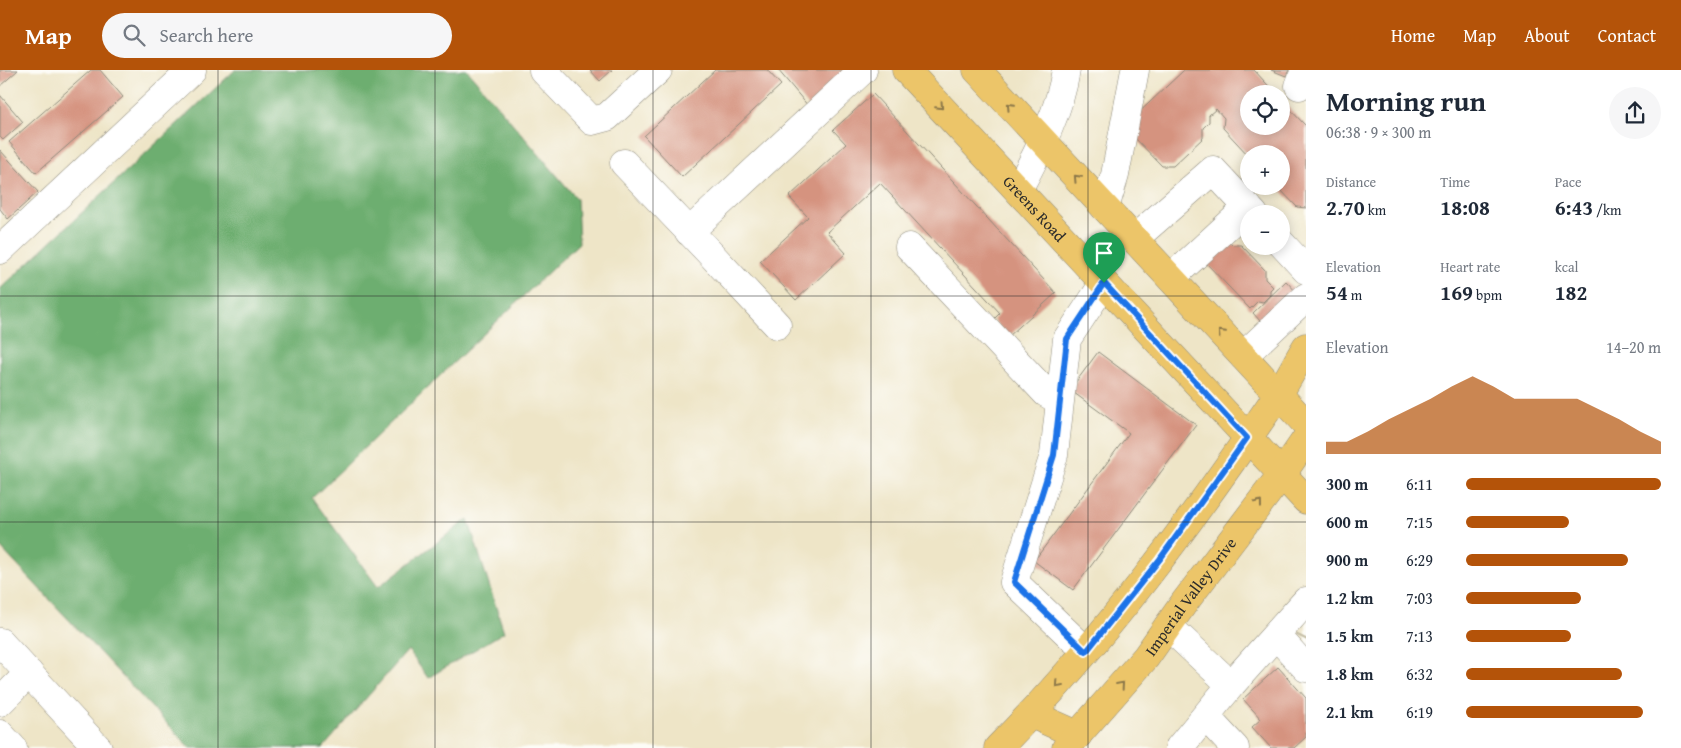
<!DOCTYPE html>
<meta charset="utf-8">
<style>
body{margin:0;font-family:"Gentium Book Plus",serif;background:#f6f6f7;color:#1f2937;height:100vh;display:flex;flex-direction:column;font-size:19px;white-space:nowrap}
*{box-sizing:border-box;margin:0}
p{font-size:16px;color:#747a83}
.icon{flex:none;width:28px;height:28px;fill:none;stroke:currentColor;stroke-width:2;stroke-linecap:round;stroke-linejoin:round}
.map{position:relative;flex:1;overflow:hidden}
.drawer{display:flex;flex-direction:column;background:#fff;width:375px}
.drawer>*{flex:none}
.tools{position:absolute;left:1240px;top:15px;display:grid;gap:10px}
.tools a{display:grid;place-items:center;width:50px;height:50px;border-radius:50%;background:#fff;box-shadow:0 2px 12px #0003;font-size:25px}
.pin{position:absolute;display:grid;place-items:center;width:42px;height:42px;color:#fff;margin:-51px -21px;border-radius:50% 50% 50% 0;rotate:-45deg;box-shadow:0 0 5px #0007}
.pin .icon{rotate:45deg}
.round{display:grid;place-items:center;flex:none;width:52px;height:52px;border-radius:26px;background:#f6f6f7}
.head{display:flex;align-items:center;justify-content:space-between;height:85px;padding:0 20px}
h1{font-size:28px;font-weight:700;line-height:38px}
.figures{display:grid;grid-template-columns:repeat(3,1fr);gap:8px;height:85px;padding:5px 20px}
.figures div{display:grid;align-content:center}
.figures b{font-size:21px;font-weight:700}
.figures small{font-size:14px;font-weight:400}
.figures p{font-size:14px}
.chart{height:140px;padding:10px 20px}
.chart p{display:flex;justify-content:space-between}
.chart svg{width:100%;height:90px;margin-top:5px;fill:#b45309;opacity:.7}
ul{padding:0 20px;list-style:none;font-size:16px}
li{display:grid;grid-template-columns:80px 60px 1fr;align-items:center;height:38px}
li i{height:12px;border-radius:6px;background:#b45309}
header{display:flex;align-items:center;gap:30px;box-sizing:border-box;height:70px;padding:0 25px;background:#b45309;color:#fff}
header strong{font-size:24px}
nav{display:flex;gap:28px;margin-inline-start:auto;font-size:18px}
.search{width:350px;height:45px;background:#f6f6f7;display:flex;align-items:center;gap:12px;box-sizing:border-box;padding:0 18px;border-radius:28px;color:#747a83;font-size:19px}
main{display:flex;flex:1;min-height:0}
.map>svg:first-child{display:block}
</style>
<header>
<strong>Map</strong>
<div class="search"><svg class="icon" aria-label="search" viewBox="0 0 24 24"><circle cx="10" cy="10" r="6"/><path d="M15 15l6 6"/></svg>Search here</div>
<nav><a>Home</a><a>Map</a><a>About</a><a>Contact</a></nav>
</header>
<main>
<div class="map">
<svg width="1306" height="678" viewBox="0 0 1306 678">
<rect width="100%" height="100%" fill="#fdfcf7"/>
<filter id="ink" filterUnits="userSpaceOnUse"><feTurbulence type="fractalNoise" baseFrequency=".02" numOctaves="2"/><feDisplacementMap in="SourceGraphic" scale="10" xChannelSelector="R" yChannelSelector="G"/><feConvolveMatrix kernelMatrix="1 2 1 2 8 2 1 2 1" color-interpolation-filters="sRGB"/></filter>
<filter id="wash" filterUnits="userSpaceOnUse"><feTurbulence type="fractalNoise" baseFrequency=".0096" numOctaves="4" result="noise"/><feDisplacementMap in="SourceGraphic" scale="20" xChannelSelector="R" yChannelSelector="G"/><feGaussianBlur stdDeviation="1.12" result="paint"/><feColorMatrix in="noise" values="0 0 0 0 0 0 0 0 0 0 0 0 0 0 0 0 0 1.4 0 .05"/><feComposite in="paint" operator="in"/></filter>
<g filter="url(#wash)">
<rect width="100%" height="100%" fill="#eee5c7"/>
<!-- forest -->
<path fill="#6dae70" stroke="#4c6c4e" d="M 235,0 L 467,0 L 577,129 L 579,173 L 312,428 L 378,517 L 468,449 L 504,562 L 428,608 L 408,580 L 323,678 L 190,678 L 0,477 L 0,219 Z"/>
<g id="blocks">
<!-- building -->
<path fill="#d5937f" d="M 0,0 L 18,0 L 0,16 Z
M 91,0 L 100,0 L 123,27 L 36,103 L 9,72 Z
M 590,0 L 612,0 L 600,11 Z
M 715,0 L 767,0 L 781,15 L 682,107 L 644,66 Z
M 778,0 L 850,0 L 809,37 Z
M 1184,0 L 1254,0 L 1276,24 L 1249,24 L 1249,56 L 1281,56 L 1281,30 L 1306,56 L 1306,138 L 1297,137 L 1277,116 L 1281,116 L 1281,84 L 1249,84 L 1249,86 L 1223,58 L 1224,48 L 1216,39 L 1209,45 L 1209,52 L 1203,58 L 1203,68 L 1173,96 L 1162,96 L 1131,64 L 1132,49 Z
M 1271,0 L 1289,0 L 1286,6 Z
M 873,24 L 1056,223 L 1008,267 L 993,250 L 1000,243 L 880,113 L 827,162 L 846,183 L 796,230 L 760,191 L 808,147 L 789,127 L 846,74 L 833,60 Z
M 0,25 L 23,52 L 3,70 L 0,67 Z
M 0,80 L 38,122 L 8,149 L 0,139 Z
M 1229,171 L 1233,175 L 1241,175 L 1265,200 L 1265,209 L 1273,217 L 1270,220 L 1270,225 L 1263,232 L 1258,231 L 1250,239 L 1206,193 Z
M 1286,211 L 1298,224 L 1268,260 L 1253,243 Z
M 1098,282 L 1196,355 L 1073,520 L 1034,491 L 1129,363 L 1070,320 Z
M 1278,597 L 1306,628 L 1306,667 L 1294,678 L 1271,678 L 1252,657 L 1261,649 L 1243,629 Z"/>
</g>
</g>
<g filter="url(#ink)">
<use href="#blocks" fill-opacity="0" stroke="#8c8879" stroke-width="1"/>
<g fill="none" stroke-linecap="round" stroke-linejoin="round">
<!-- minor-tunnel -->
<path stroke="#c7c0a8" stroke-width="28" stroke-dasharray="28 14" stroke-linecap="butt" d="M 1305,570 L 1306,568"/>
<defs>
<path id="minor" d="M 543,0 L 592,51 L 607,47 L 658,0
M 1299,16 L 1305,0
M 624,93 L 707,180 L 777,255
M 1018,120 C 1039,80 1059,44 1066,0
M 1105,138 L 1115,105 L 1135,0
M 689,162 L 863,0
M 1134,169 L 1213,100 L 1254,144
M 1281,173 L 1306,200
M 909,177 L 1046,323 L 1060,331
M 0,180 L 192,0
M 1171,208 L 1248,137
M 1243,286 L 1306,227
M 1168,556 L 1231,615
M 1276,565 L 1306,598
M 0,572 L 98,678
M 1086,581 L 1014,512 L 1054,385 L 1067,269 L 1104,213
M 0,632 L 29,603
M 1206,647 L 1235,678
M 0,664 L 13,678
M 1179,678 L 1231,615 L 1306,531"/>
<g id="major">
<path id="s1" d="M 906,0 L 1306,430"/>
<path d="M 977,0 L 1306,354"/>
<path d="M 1031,644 L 1078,665"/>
<path d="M 998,678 C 1103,572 1193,449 1277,326 C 1288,310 1296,293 1306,277"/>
<path id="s2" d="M 1066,678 L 1146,587 L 1184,533 L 1282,404 L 1306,369"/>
</g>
</defs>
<!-- minor casing -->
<use href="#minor" stroke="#8c8879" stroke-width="29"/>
<!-- major casing -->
<use href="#major" stroke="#8c8879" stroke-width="29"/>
<!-- minor -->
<use href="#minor" stroke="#fff" stroke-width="28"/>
<!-- major -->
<use href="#major" stroke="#ecc569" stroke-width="28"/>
</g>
<!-- one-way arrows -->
<defs><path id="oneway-chevron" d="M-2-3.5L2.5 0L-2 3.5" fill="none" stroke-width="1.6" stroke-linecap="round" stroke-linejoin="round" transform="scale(1.25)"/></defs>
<g stroke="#8c784a">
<use href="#oneway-chevron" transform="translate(940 36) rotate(47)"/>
<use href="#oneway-chevron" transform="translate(1010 36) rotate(-133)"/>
<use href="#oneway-chevron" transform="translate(1077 108) rotate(-133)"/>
<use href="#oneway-chevron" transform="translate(1221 263) rotate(-133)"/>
<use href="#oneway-chevron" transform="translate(1259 433) rotate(-53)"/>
<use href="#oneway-chevron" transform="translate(1058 614) rotate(131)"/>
<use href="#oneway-chevron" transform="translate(1121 615) rotate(-49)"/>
</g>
</g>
<g fill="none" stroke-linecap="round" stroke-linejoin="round" filter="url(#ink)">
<defs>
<path id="route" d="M 1104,213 L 1247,368 L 1160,489 L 1086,582 L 1014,512 L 1054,385 L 1067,269 Z"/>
</defs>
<!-- route casing -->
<use href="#route" stroke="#fff" stroke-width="10"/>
<!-- route -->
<use href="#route" stroke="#1a73e8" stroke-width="6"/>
</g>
<!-- grid -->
<path fill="none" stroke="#2b2b2b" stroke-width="1" stroke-opacity="0.55" d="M 218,0 L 218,678M 435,0 L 435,678M 653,0 L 653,678M 871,0 L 871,678M 1088,0 L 1088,678M 0,226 L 1306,226M 0,452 L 1306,452"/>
<g text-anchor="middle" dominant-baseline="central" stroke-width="5" stroke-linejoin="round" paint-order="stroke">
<!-- street labels -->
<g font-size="16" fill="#2b2b2b" stroke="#fdfcf7">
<text stroke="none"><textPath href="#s1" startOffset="189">Greens Road</textPath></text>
<text stroke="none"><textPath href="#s2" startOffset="196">Imperial Valley Drive</textPath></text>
</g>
</g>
</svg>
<div class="tools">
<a><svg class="icon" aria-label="locate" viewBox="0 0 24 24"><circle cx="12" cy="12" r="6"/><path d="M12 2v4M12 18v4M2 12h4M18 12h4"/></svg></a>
<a>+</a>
<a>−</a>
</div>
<div class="pin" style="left:1104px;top:213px;background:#1e9e55"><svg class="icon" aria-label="arrive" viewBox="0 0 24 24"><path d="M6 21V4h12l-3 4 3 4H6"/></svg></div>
</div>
<section class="drawer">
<div class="head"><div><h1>Morning run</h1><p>06:38 · 9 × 300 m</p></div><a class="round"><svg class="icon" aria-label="share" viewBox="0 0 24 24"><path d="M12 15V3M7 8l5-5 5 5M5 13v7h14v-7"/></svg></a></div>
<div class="figures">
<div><p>Distance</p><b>2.70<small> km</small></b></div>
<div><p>Time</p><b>18:08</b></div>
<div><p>Pace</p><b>6:43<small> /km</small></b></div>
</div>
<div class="figures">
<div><p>Elevation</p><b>54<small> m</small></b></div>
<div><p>Heart rate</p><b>169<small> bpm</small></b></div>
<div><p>kcal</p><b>182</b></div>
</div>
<div class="chart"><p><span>Elevation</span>14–20 m</p>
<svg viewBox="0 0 160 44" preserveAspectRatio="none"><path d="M0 44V38L10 38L20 33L30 27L40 22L50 17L60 11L70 6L80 11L90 17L100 17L110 17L120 17L130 22L140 27L150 33L160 38V44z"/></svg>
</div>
<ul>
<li><b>300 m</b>6:11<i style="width:100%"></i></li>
<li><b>600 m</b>7:15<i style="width:53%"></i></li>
<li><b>900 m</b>6:29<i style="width:83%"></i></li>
<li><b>1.2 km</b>7:03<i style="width:59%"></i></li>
<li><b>1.5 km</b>7:13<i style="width:54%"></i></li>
<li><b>1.8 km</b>6:32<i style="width:80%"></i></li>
<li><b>2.1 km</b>6:19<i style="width:91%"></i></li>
</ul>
</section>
</main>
